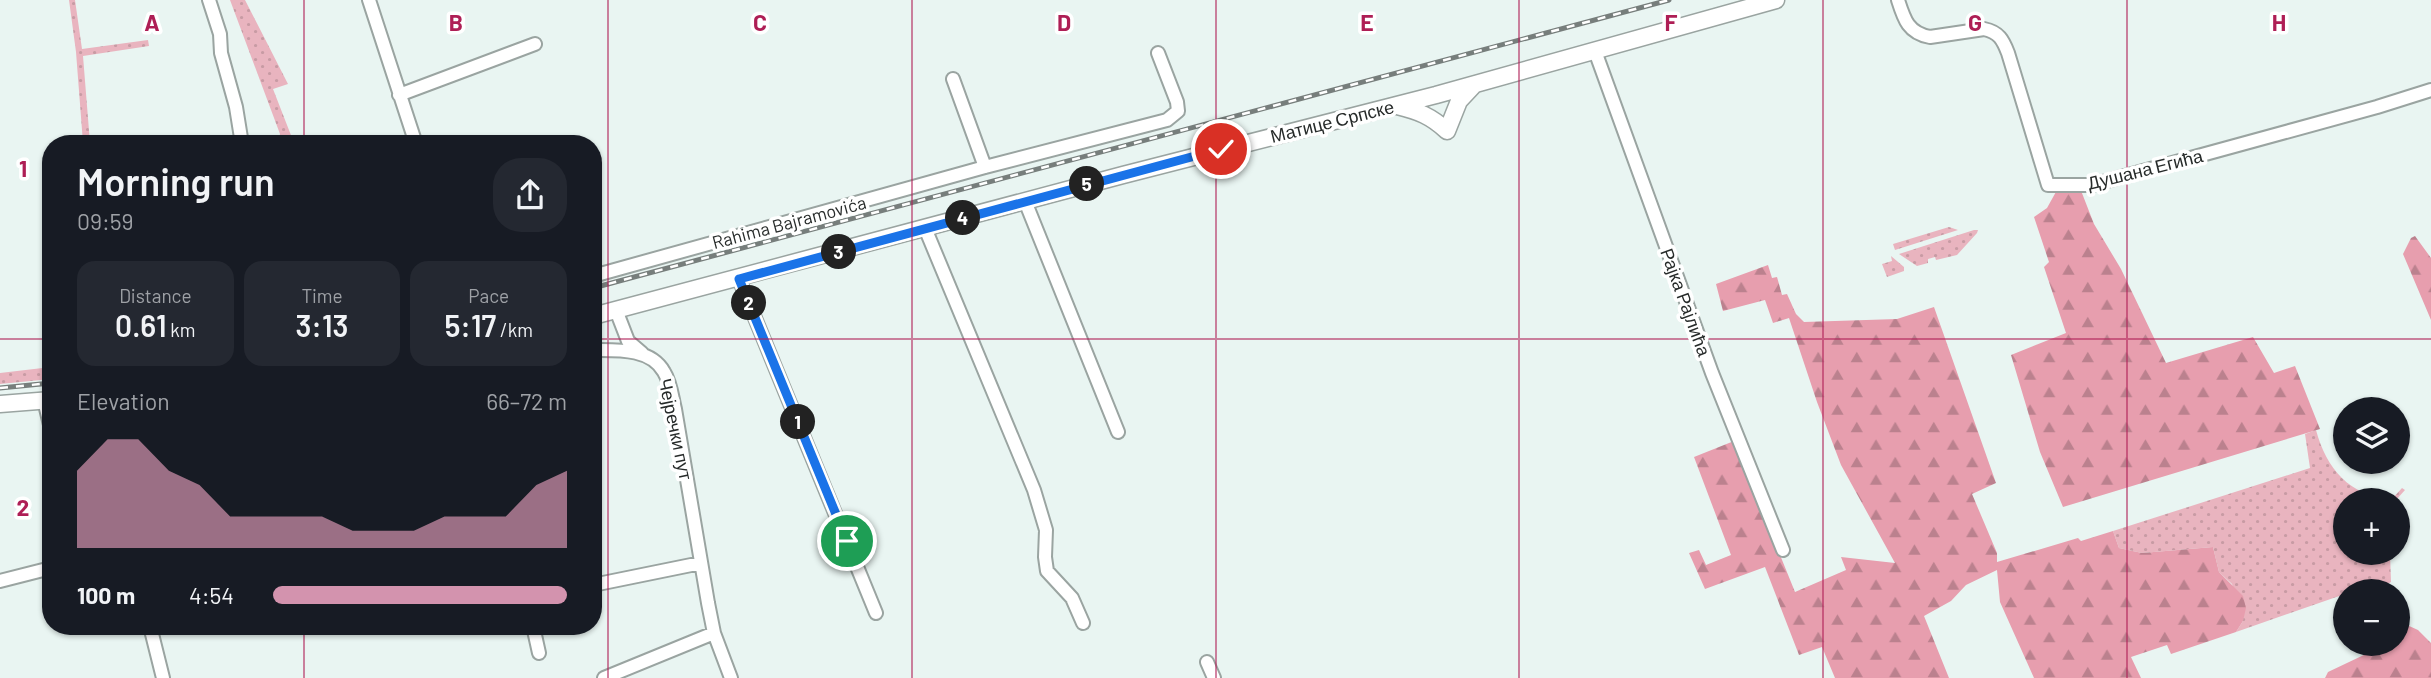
<!DOCTYPE html>
<meta charset="utf-8">
<style>
body{margin:0;font-family:Barlow,sans-serif;background:#242831;color:#f1f3f6;height:100vh;display:flex;flex-direction:column;font-size:26px;white-space:nowrap}
*{box-sizing:border-box;margin:0}
p{font-size:23px;color:#9ea1a6}
.icon{flex:none;width:38px;height:38px;fill:none;stroke:currentColor;stroke-width:2;stroke-linecap:round;stroke-linejoin:round}
.map{position:relative;flex:1;overflow:hidden}
.panel{position:absolute;left:42px;top:135px;width:560px;height:500px;display:flex;flex-direction:column;background:#171b24;border-radius:28px;box-shadow:0 2px 5px #0004}
.panel>*{flex:none}
.fabs{position:absolute;left:2333px;top:397px;display:grid;gap:14px}
.fabs a{display:grid;place-items:center;width:77px;height:77px;border-radius:50%;background:#171b24;box-shadow:0 2px 5px #0004;font-size:35px}
.pin{position:absolute;display:grid;place-items:center;width:60px;height:60px;color:#fff;margin:-30px;border:4px solid #fff;border-radius:50%;box-shadow:0 2px 7px #0007}
.km{position:absolute;width:35px;height:35px;margin:-18px;border-radius:50%;background:#222;color:#fff;font-size:19px;line-height:35px;text-align:center}
.round{display:grid;place-items:center;flex:none;width:74px;height:74px;border-radius:28px;background:#242831}
.headline{display:flex;align-items:center;justify-content:space-between;height:119px;padding:0 35px}
h1{font-size:38px;font-weight:600;line-height:52px}
.stats{display:grid;grid-template-columns:repeat(3,1fr);gap:10px;height:119px;padding:7px 35px}
.stats div{display:grid;align-content:center;border-radius:18px;background:#242831;text-align:center}
.stats b{font-size:30px;font-weight:600}
.stats small{font-size:19px;font-weight:400}
.stats p{font-size:19px}
.chart{height:196px;padding:14px 35px}
.chart p{display:flex;justify-content:space-between}
.chart svg{width:100%;height:126px;margin-top:7px;fill:#d393ae;opacity:.7}
ul{padding:0 35px;list-style:none;font-size:23px}
li{display:grid;grid-template-columns:112px 84px 1fr;align-items:center;height:52px}
li i{height:18px;border-radius:9px;background:#d393ae}
.map>svg:first-child{display:block}
</style>
<div class="map">
<svg width="2431" height="678" viewBox="0 0 2431 678">
<defs>
<pattern id="grass-dots" width="8" height="8" patternUnits="userSpaceOnUse" patternTransform="scale(1.75)"><rect width="8" height="8" fill="#e9b4bf"/><path d="M2 2h.1M6 6h.1" fill="none" stroke="#c89ba4" stroke-width="1.8" stroke-linecap="round"/></pattern>
<pattern id="forest-firs" width="22" height="20" patternUnits="userSpaceOnUse" patternTransform="scale(1.75)"><rect width="22" height="20" fill="#e79eae"/><path d="M5 1l3.5 6h-7zM16 11l3.5 6h-7z" fill="#bb818e"/></pattern>
</defs>
<rect width="100%" height="100%" fill="#e9f5f2"/>
<!-- grass -->
<path fill="url(#grass-dots)" d="M 69,0 L 75,0 L 82,49 L 148,40 L 149,46 L 83,56 L 90,143 L 83,143 L 76,52 Z
M 230,0 L 245,0 L 288,84 L 273,89 L 294,143 L 278,143 L 280,134 Z
M 1949,227 L 1958,230 L 1895,250 L 1893,244 Z
M 1974,230 L 1978,230 L 1977,233 L 1957,255 L 1936,260 L 1935,257 L 1928,259 L 1928,263 L 1917,266 L 1899,254 Z
M 1891,256 L 1904,267 L 1904,271 L 1887,277 L 1882,264 L 1892,261 Z
M 51,367 L 51,379 L 0,384 L 0,373 Z
M 2316,430 C 2326,468 2350,497 2392,499 L 2402,488 L 2405,490 L 2396,500 L 2345,500 L 2345,553 L 2390,553 L 2391,582 L 2381,587 L 2379,583 L 2345,592 L 2345,594 L 2236,632 L 2243,621 L 2232,584 L 2219,572 L 2213,547 L 2142,553 L 2119,548 L 2113,531 L 2310,468 L 2305,434 Z"/>
<!-- forest -->
<path fill="url(#forest-firs)" d="M 2080,188 L 2094,224 L 2121,269 L 2166,363 L 2253,337 L 2274,373 L 2295,366 L 2320,429 L 2063,507 L 2040,452 L 2011,355 L 2066,333 L 2044,267 L 2049,262 L 2034,217 L 2047,208 L 2057,190 Z
M 2415,236 L 2431,258 L 2431,320 L 2403,254 L 2411,238 Z
M 1768,265 L 1772,278 L 1777,277 L 1782,295 L 1787,294 L 1796,314 L 1804,322 L 1897,319 L 1934,307 L 1996,483 L 1972,494 L 1997,553 L 1997,562 L 2078,538 L 2081,541 L 2113,531 L 2119,548 L 2142,553 L 2213,547 L 2219,572 L 2243,596 L 2246,608 L 2243,621 L 2236,632 L 2171,654 L 2167,645 L 2131,657 L 2141,678 L 2034,678 L 2000,602 L 1997,570 L 1966,585 L 1951,601 L 1924,616 L 1949,678 L 1835,678 L 1822,647 L 1799,655 L 1765,567 L 1705,589 L 1689,553 L 1699,550 L 1706,565 L 1731,555 L 1694,457 L 1734,441 L 1795,592 L 1846,570 L 1841,557 L 1895,563 L 1841,465 L 1817,402 L 1789,318 L 1773,323 L 1765,300 L 1723,311 L 1716,284 Z
M 2398,612 L 2407,625 L 2418,630 L 2431,643 L 2431,678 L 2325,678 L 2328,672 L 2387,644 L 2398,644 Z"/>
<g fill="none" stroke-linecap="round" stroke-linejoin="round">
<defs>
<path id="minor" d="M 209,0 L 220,34 L 221,53 L 236,107 L 242,144
M 369,0 L 416,144
M 1898,0 C 1904,19 1908,33 1930,37 L 1984,29 C 1999,32 2003,40 2008,53 L 2048,185 L 2092,185 L 2377,107 L 2431,90
M 1595,51 L 1712,373 L 1783,550
M 953,79 L 985,167
M 399,95 L 535,44
M 1025,201 L 1118,432
M 925,228 L 1034,490 L 1046,530 L 1045,557 L 1047,571 L 1072,598 L 1083,623
M 593,276 L 985,167 L 1167,120 L 1178,111 L 1177,102 L 1158,53
M 739,279 L 876,613
M 616,310 L 628,341 L 642,353
M 593,350 C 617,350 651,348 664,372 C 671,383 672,397 675,409 L 708,603 L 714,633 L 731,678
M 44,400 L 51,429
M 0,581 L 51,568
M 593,585 L 701,563
M 150,626 L 163,678
M 533,626 L 539,653
M 1207,662 L 1214,678
M 604,678 L 714,633"/>
<path id="major" d="M 1397,106 C 1418,111 1431,116 1447,131 L 1459,101 L 1474,85
M 593,316 L 1123,175 L 1436,95 L 1776,0
M 0,404 L 51,400"/>
</defs>
<!-- minor casing -->
<use href="#minor" stroke="#9aa4a1" stroke-width="16"/>
<!-- major casing -->
<use href="#major" stroke="#9aa4a1" stroke-width="19"/>
<!-- minor -->
<use href="#minor" stroke="#fff" stroke-width="12"/>
<!-- major -->
<use href="#major" stroke="#fff" stroke-width="16"/>
<defs>
<path id="rail" d="M 593,288 L 1669,0
M 0,388 L 51,383"/>
</defs>
<!-- rail casing -->
<use href="#rail" stroke="#777e7c" stroke-width="5"/>
<!-- rail -->
<use href="#rail" stroke="#fff" stroke-width="2.5" stroke-dasharray="8" stroke-linecap="butt"/>
</g>
<g fill="none" stroke-linecap="round" stroke-linejoin="round">
<defs>
<path id="route" d="M 847,541 L 739,279 L 1221,149"/>
</defs>
<!-- route casing -->
<use href="#route" stroke="#fff" stroke-width="14"/>
<!-- route -->
<use href="#route" stroke="#1a73e8" stroke-width="9"/>
</g>
<!-- grid -->
<path fill="none" stroke="#ae1e55" stroke-width="2" stroke-opacity="0.55" d="M 304,0 L 304,144M 608,0 L 608,678M 912,0 L 912,678M 1216,0 L 1216,678M 1519,0 L 1519,678M 1823,0 L 1823,678M 2127,0 L 2127,678M 0,339 L 51,339M 593,339 L 2431,339M 304,626 L 304,678"/>
<g text-anchor="middle" dominant-baseline="central" stroke-width="7" stroke-linejoin="round" paint-order="stroke">
<!-- street labels -->
<g font-size="18" fill="#272b2a" stroke="#fff">
<text transform="translate(1332 121) rotate(-14)">Матице Српске</text>
<text transform="translate(2145 169) rotate(-14)">Душана Егића</text>
<text transform="translate(789 222) rotate(-15)">Rahima Bajramovića</text>
<text transform="translate(1686 302) rotate(70)">Рајка Рајлића</text>
<text transform="translate(676 429) rotate(78)">Чејречки пут</text>
</g>
</g>
<g font-size="23" text-anchor="middle" font-weight="bold" fill="#ae1e55" stroke="#fff" stroke-width="7" stroke-linejoin="round" paint-order="stroke">
<text x="152" y="31">A</text>
<text x="456" y="31">B</text>
<text x="760" y="31">C</text>
<text x="1064" y="31">D</text>
<text x="1367" y="31">E</text>
<text x="1671" y="31">F</text>
<text x="1975" y="31">G</text>
<text x="2279" y="31">H</text>
<text x="23" y="177">1</text>
<text x="23" y="516">2</text>
</g>
</svg>
<div class="fabs">
<a><svg class="icon" aria-label="layers" viewBox="0 0 24 24"><path d="M12 4l9 5-9 5-9-5zM3 14l9 5 9-5"/></svg></a>
<a>+</a>
<a>−</a>
</div>
<div class="pin" style="left:847px;top:541px;background:#1e9e55"><svg class="icon" aria-label="arrive" viewBox="0 0 24 24"><path d="M6 21V4h12l-3 4 3 4H6"/></svg></div>
<div class="pin" style="left:1221px;top:149px;background:#d93025"><svg class="icon" aria-label="check" viewBox="0 0 24 24"><path d="M5 12l5 5 9-10"/></svg></div>
<b class="km" style="left:798px;top:422px">1</b>
<b class="km" style="left:749px;top:303px">2</b>
<b class="km" style="left:839px;top:252px">3</b>
<b class="km" style="left:963px;top:218px">4</b>
<b class="km" style="left:1087px;top:184px">5</b>
<section class="panel">
<div class="headline"><div><h1>Morning run</h1><p>09:59</p></div><a class="round"><svg class="icon" aria-label="share" viewBox="0 0 24 24"><path d="M12 15V3M7 8l5-5 5 5M5 13v7h14v-7"/></svg></a></div>
<div class="stats">
<div><p>Distance</p><b>0.61<small> km</small></b></div>
<div><p>Time</p><b>3:13</b></div>
<div><p>Pace</p><b>5:17<small> /km</small></b></div>
</div>
<div class="chart"><p><span>Elevation</span>66–72 m</p>
<svg viewBox="0 0 160 44" preserveAspectRatio="none"><path d="M0 44V17L10 6L20 6L30 17L40 22L50 33L60 33L70 33L80 33L90 38L100 38L110 38L120 33L130 33L140 33L150 22L160 17V44z"/></svg>
</div>
<ul>
<li><b>100 m</b>4:54<i style="width:100%"></i></li>
</ul>
</section>
</div>
